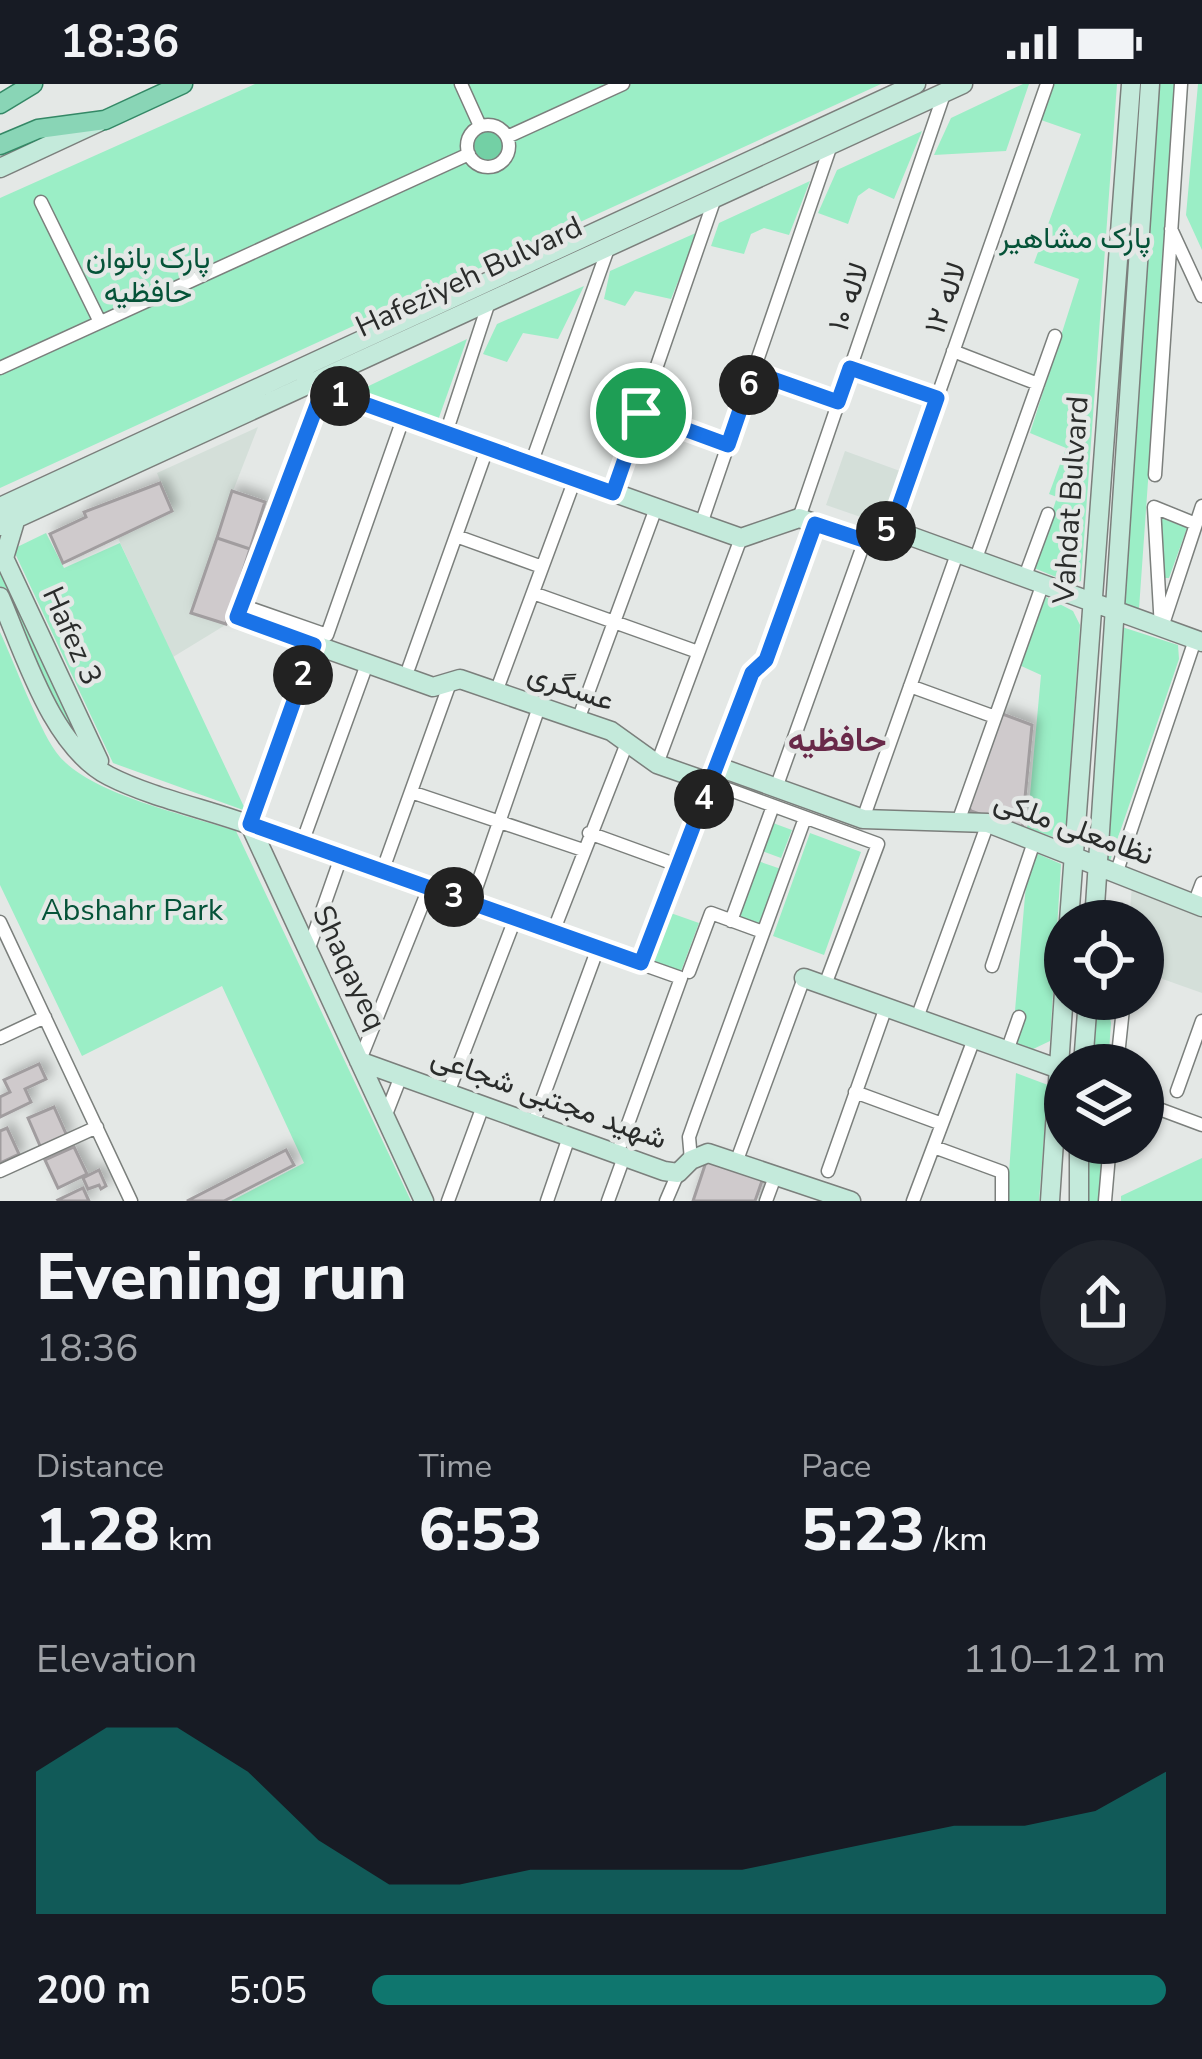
<!DOCTYPE html>
<meta charset="utf-8">
<style>
body{margin:0;font-family:"Nunito Sans",Vazirmatn,sans-serif;background:#20242c;color:#f1f3f6;height:100vh;display:flex;flex-direction:column;font-size:45px;white-space:nowrap}
*{box-sizing:border-box;margin:0}
p{font-size:39px;color:#9ea1a6}
.icon{flex:none;width:66px;height:66px;fill:none;stroke:currentColor;stroke-width:2;stroke-linecap:round;stroke-linejoin:round}
.map{position:relative;height:1117px;overflow:hidden}
.panel{display:flex;flex-direction:column;background:#171b24;flex:1}
.panel>*{flex:none}
.tools{position:absolute;left:1044px;top:816px;display:grid;gap:24px}
.tools a{display:grid;place-items:center;width:120px;height:120px;border-radius:50%;background:#171b24;box-shadow:0 3px 9px #0004;font-size:60px}
.pin{position:absolute;display:grid;place-items:center;width:102px;height:102px;color:#fff;margin:-51px;border:6px solid #fff;border-radius:50%;box-shadow:0 3px 12px #0007}
.km{position:absolute;width:60px;height:60px;margin:-30px;border-radius:50%;background:#222;color:#fff;font-size:33px;line-height:60px;text-align:center}
.round{display:grid;place-items:center;flex:none;width:126px;height:126px;border-radius:63px;background:#20242c}
.summary{display:flex;align-items:center;justify-content:space-between;height:204px;padding:0 36px}
h1{font-size:66px;font-weight:800;line-height:90px}
.stats{display:grid;grid-template-columns:repeat(3,1fr);gap:18px;height:204px;padding:12px 36px}
.stats div{display:grid;align-content:center}
.stats b{font-size:60px;font-weight:800}
.stats small{font-size:33px;font-weight:400}
.stats p{font-size:33px}
.chart{height:336px;padding:24px 36px}
.chart p{display:flex;justify-content:space-between}
.chart svg{width:100%;height:216px;margin-top:12px;fill:#0f766e;opacity:.7}
ul{padding:0 36px;list-style:none;font-size:39px}
li{display:grid;grid-template-columns:192px 144px 1fr;align-items:center;height:90px}
li i{height:30px;border-radius:15px;background:#0f766e}
.status{display:flex;justify-content:space-between;align-items:center;height:84px;padding:0 60px;background:#171b24;direction:ltr}
.status svg{height:33px;fill:currentColor}
.map>svg:first-child{display:block}
</style>
<div class="status"><b>18:36</b><svg viewBox="0 0 49 12"><path d="M0 12V9h3v3zM5 12V6h3v6zM10 12V3h3v9zM15 12V0h3v12zM26 1h20v11H26zM47 4h2v5h-2z"/></svg></div>
<div class="map">
<svg width="1202" height="1117" viewBox="0 0 1202 1117">
<defs>
<filter id="shadow"><feDropShadow dx="5.5" dy="-5.5" stdDeviation="6" flood-color="#0004"/></filter>
</defs>
<rect width="100%" height="100%" fill="#e4e8e6"/>
<!-- built -->
<path fill="#d4dfd9" d="M 258,343 L 233,407 L 265,418 L 227,540 L 173,573 L 118,454 L 173,428 L 157,389 Z
M 845,367 L 900,387 L 881,440 L 826,421 Z
M 1132,802 L 1202,829 L 1202,909 L 1143,888 L 1143,837 L 1129,837 Z"/>
<!-- green -->
<path fill="#9beec6" d="M 255,0 L 881,0 L 0,404 L 0,114 Z
M 1023,0 L 1029,0 L 1006,67 L 934,71 L 951,34 Z
M 1054,0 L 1117,0 L 1081,497 L 1073,500 L 1034,484 L 1057,413 L 1049,410 L 1066,364 L 1030,349 L 1079,195 L 1034,179 L 1081,50 L 1041,36 Z
M 1155,0 L 1176,0 L 1139,525 L 1125,523 L 1120,510 Z
M 1198,0 L 1202,0 L 1202,166 L 1186,131 Z
M 922,47 L 894,115 L 869,104 L 858,112 L 848,140 L 818,129 L 837,86 Z
M 810,97 L 789,151 L 764,144 L 751,150 L 744,170 L 711,162 L 719,139 Z
M 698,148 L 671,215 L 635,207 L 625,222 L 604,215 L 610,187 Z
M 584,202 L 558,255 L 523,249 L 507,278 L 483,270 L 497,240 Z
M 467,255 L 437,339 L 354,309 Z
M 1161,434 L 1187,444 L 1169,494 L 1165,494 Z
M 46,449 L 64,484 L 120,459 L 246,727 L 113,679 L 13,465 Z
M 0,479 L 75,646 L 74,649 L 66,641 L 0,502 Z
M 1046,513 L 1073,527 L 1080,541 L 1065,757 L 1027,744 L 1041,591 L 1019,581 Z
M 1122,543 L 1178,561 L 1179,575 L 1109,780 L 1102,764 Z
M 0,548 C 15,580 37,641 56,668 C 86,710 188,731 236,747 L 411,1117 L 231,1117 L 304,1079 L 222,902 L 82,972 L 0,801 Z
M 773,739 L 792,746 L 781,774 L 762,767 Z
M 810,749 L 861,768 L 824,871 L 773,852 Z
M 1029,766 L 1061,780 L 1050,957 L 1029,967 L 1012,961 Z
M 758,777 L 781,785 L 761,841 L 738,833 Z
M 665,827 L 699,839 L 680,890 L 646,878 Z
M 1092,915 L 1106,915 L 1111,939 L 1108,981 L 1088,981 Z
M 1016,989 L 1048,1001 L 1039,1117 L 1007,1117 Z
M 1085,1059 L 1106,1059 L 1103,1117 L 1087,1117 Z
M 1202,1074 L 1202,1117 L 1121,1117 L 1121,1112 Z"/>
<!-- water -->
<path fill="#73d0a5" d="M474 62a14 14 0 1 1 28 0a14 14 0 1 1-28 0Z"/>
<!-- building -->
<path fill="#cfcacc" stroke="#a19d9f" stroke-width="3" filter="url(#shadow)" d="M 160,399 L 172,427 L 63,479 L 50,450 L 86,433 L 84,428 Z
M 232,407 L 265,418 L 250,465 L 217,454 Z
M 217,454 L 250,465 L 226,540 L 191,529 Z
M 1000,629 L 1032,641 L 1022,745 L 971,727 L 968,722 Z
M 39,980 L 46,995 L 25,1005 L 31,1018 L 0,1033 L 0,1013 L 10,1008 L 4,996 Z
M 54,1023 L 67,1052 L 41,1064 L 28,1034 Z
M 7,1044 L 19,1070 L 0,1079 L 0,1047 Z
M 74,1063 L 87,1090 L 58,1104 L 45,1076 Z
M 286,1066 L 294,1081 L 224,1117 L 187,1117 Z
M 707,1075 L 763,1094 L 755,1117 L 693,1117 Z
M 99,1086 L 106,1102 L 101,1105 L 99,1101 L 88,1105 L 83,1094 Z
M 83,1104 L 89,1117 L 59,1117 L 58,1116 Z"/>
<g fill="none" stroke-linecap="round" stroke-linejoin="round">
<defs>
<path id="street" d="M 461,0 L 480,42
M467 62a21 21 0 1 1 42 0a21 21 0 1 1-42 0Z
M 507,53 L 623,0
M 41,118 L 100,238
M 1171,145 L 1202,212
M 953,267 L 1038,300
M 0,284 L 469,70
M 850,284 L 937,313
M 753,288 L 838,318
M 641,329 L 728,361
M 450,337 L 489,218
M 531,380 L 609,162
M 1155,391 L 1181,0
M 613,409 L 715,114
M 799,434 L 944,10
M 701,440 L 831,61
M 891,445 L 1047,0
M 456,452 L 542,483
M 975,477 L 1055,252
M 1024,495 L 1048,430
M 533,509 L 698,568
M 241,521 L 327,551 L 403,335
M 239,526 L 323,305
M 1164,537 L 1202,422
M 1161,544 L 1154,423 L 1196,440
M 314,561 L 250,741 L 681,894 L 617,1070
M 409,583 L 487,365
M 499,600 L 575,395
M 910,602 L 995,633
M 578,636 L 656,424
M 657,680 L 741,454
M 711,699 L 878,760 L 825,901
M 776,704 L 865,456
M 411,708 L 583,766
M 863,735 L 957,470
M 958,738 L 1042,502
M 589,749 L 677,781
M 302,759 L 367,580
M 382,788 L 450,599
M 1116,790 L 1195,556
M 471,819 L 539,623
M 1194,820 L 1202,799
M 731,837 L 773,722
M 0,838 L 131,1117
M 553,848 L 627,659
M 309,864 L 341,773
M 641,879 L 752,589 L 766,576 L 815,439
M 992,882 L 1034,758
M 689,888 L 711,829 L 763,848
M 917,934 L 988,739
M 0,954 L 45,933
M 1007,967 L 1019,933
M 360,976 L 429,804
M 1117,981 L 1124,915
M 1177,1007 L 1202,937
M 855,1008 L 942,1040
M 448,1009 L 515,835
M 1143,1019 L 1202,1041
M 385,1033 L 401,992
M 533,1040 L 598,864
M 934,1063 L 1002,1088 L 1002,1117
M 691,1076 L 689,1053 L 695,1036 L 805,734
M 737,1076 L 804,894
M 0,1087 L 97,1043
M 828,1087 L 886,923
M 448,1117 L 483,1022
M 547,1117 L 569,1053
M 608,1117 L 624,1073
M 666,1117 L 678,1089
M 766,1117 L 776,1090
M 913,1117 L 974,955
M 1105,1117 L 1110,1059"/>
<path id="secondary" d="M 0,84 L 99,38
M 306,294 L 309,300 L 741,454 L 799,434 L 865,456 L 891,445 L 1202,558
M 0,423 L 916,0
M 16,434 L 4,474 L 99,677
M 0,442 L 963,0
M 0,513 C 24,568 52,663 109,692 C 150,713 206,725 250,741 L 424,1117
M 237,533 L 433,603 L 460,595 L 611,647 L 657,680 L 711,699
M 716,682 L 863,735 L 988,739 L 1202,823
M 1069,837 L 1131,0
M 1094,837 L 1150,0
M 804,894 L 1059,985
M 359,977 L 664,1087 L 678,1089 L 691,1076 L 708,1069 L 851,1117
M 1083,981 L 1088,915
M 1079,1059 L 1079,1117
M 1050,1117 L 1065,893"/>
<path id="primary" d="M 0,20 L 33,0
M 0,61 L 38,45 L 105,36 L 183,0"/>
</defs>
<!-- street casing -->
<use href="#street" stroke="#7b7f7c" stroke-width="15"/>
<!-- secondary casing -->
<use href="#secondary" stroke="#7b7f7c" stroke-width="21"/>
<!-- primary casing -->
<use href="#primary" stroke="#348866" stroke-width="21"/>
<!-- street -->
<use href="#street" stroke="#fff" stroke-width="12"/>
<!-- secondary -->
<use href="#secondary" stroke="#c4eadb" stroke-width="18"/>
<!-- primary -->
<use href="#primary" stroke="#89d5b6" stroke-width="18"/>
</g>
<g fill="none" stroke-linecap="round" stroke-linejoin="round">
<defs>
<path id="route" d="M 850,284 L 937,314 L 891,445 L 866,457 L 815,440 L 766,576 L 752,589 L 641,879 L 250,740 L 314,561 L 237,533 L 323,305 L 613,409 L 641,329 L 728,361 L 753,288 L 838,318 Z"/>
</defs>
<!-- route casing -->
<use href="#route" stroke="#fff" stroke-width="24"/>
<!-- route -->
<use href="#route" stroke="#1a73e8" stroke-width="15"/>
</g>
<g text-anchor="middle" dominant-baseline="central" stroke-width="9" stroke-linejoin="round" paint-order="stroke">
<!-- park labels -->
<g font-size="30" fill="#055338" stroke="#e4e8e6">
<text x="1075" y="154">پارک مشاهیر</text>
<text x="148" y="174">پارک بانوان<tspan x="148" dy="34">حافظیه</tspan></text>
<text x="132" y="826">Abshahr Park</text>
</g>
<!-- street labels -->
<g font-size="30" fill="#2a2c2b" stroke="#e4e8e6">
<text transform="translate(469 193) rotate(-25)">Hafeziyeh Bulvard</text>
<text transform="translate(849 213) rotate(-71)">لاله ۱۰</text>
<text transform="translate(946 214) rotate(-71)">لاله ۱۲</text>
<text transform="translate(1071 416) rotate(-86)">Vahdat Bulvard</text>
<text transform="translate(72 552) rotate(66)">Hafez 3</text>
<text transform="translate(571 603) rotate(20)">عسگری</text>
<text transform="translate(1074 744) rotate(20)">نظامعلی ملکی</text>
<text transform="translate(349 884) rotate(65)">Shaqayeq</text>
<text transform="translate(549 1014) rotate(20)">شهید مجتبی شجاعی</text>
</g>
<!-- neighbourhood labels -->
<g font-size="33" font-weight="bold" fill="#692949" stroke="#e4e8e6">
<text x="837" y="656">حافظیه</text>
</g>
</g>
</svg>
<div class="tools">
<a><svg class="icon" aria-label="locate" viewBox="0 0 24 24"><circle cx="12" cy="12" r="6"/><path d="M12 2v4M12 18v4M2 12h4M18 12h4"/></svg></a>
<a><svg class="icon" aria-label="layers" viewBox="0 0 24 24"><path d="M12 4l9 5-9 5-9-5zM3 14l9 5 9-5"/></svg></a>
</div>
<div class="pin" style="left:641px;top:329px;background:#1e9e55"><svg class="icon" aria-label="arrive" viewBox="0 0 24 24"><path d="M6 21V4h12l-3 4 3 4H6"/></svg></div>
<b class="km" style="left:340px;top:312px">1</b>
<b class="km" style="left:303px;top:591px">2</b>
<b class="km" style="left:454px;top:813px">3</b>
<b class="km" style="left:704px;top:715px">4</b>
<b class="km" style="left:886px;top:447px">5</b>
<b class="km" style="left:749px;top:301px">6</b>
</div>
<section class="panel">
<div class="summary"><div><h1>Evening run</h1><p>18:36</p></div><a class="round"><svg class="icon" aria-label="share" viewBox="0 0 24 24"><path d="M12 15V3M7 8l5-5 5 5M5 13v7h14v-7"/></svg></a></div>
<div class="stats">
<div><p>Distance</p><b>1.28<small> km</small></b></div>
<div><p>Time</p><b>6:53</b></div>
<div><p>Pace</p><b>5:23<small> /km</small></b></div>
</div>
<div class="chart"><p><span>Elevation</span>110–121 m</p>
<svg viewBox="0 0 160 44" preserveAspectRatio="none"><path d="M0 44V15L10 6L20 6L30 15L40 29L50 38L60 38L70 35L80 35L90 35L100 35L110 32L120 29L130 26L140 26L150 23L160 15V44z"/></svg>
</div>
<ul>
<li><b>200 m</b>5:05<i style="width:100%"></i></li>
</ul>
</section>
